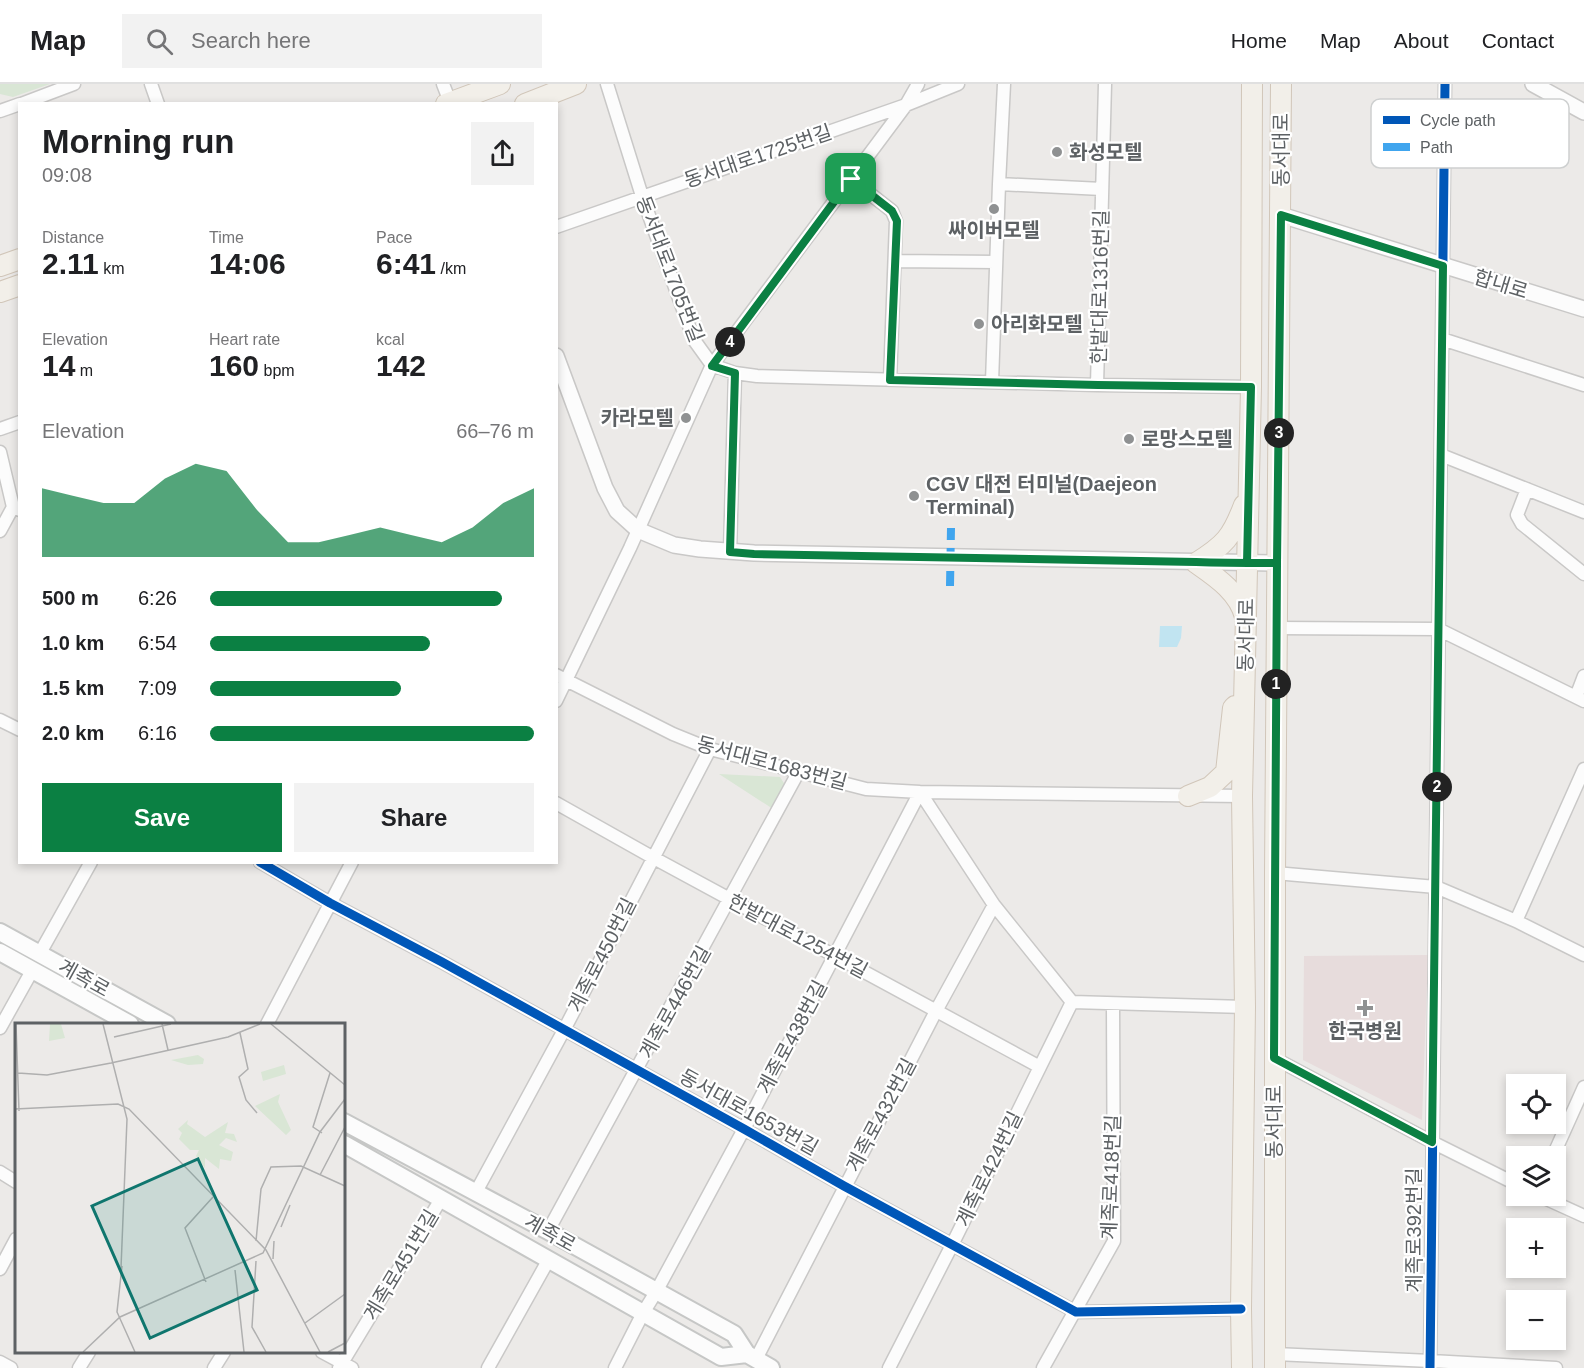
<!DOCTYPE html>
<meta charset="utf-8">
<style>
body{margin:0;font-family:Arial,"Noto Sans KR",sans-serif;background:#f2f2f2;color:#202124;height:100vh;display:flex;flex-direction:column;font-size:22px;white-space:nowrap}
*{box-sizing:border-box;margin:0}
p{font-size:20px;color:#757577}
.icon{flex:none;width:33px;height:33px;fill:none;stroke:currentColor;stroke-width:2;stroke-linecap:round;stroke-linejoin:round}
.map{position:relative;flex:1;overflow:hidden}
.details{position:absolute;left:18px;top:18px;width:540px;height:762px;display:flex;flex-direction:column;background:#fff;border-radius:0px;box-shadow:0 3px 9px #0003}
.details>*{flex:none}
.buttons{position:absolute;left:1506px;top:990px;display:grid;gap:12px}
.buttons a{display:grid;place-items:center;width:60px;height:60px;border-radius:0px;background:#fff;box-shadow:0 3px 9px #0003;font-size:30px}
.pin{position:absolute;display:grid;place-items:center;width:51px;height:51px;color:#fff;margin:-26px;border-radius:12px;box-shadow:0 3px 9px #0006}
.km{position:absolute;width:30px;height:30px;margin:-15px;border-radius:50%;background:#222;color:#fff;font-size:16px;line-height:30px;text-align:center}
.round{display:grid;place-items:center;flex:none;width:63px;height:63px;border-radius:0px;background:#f2f2f2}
.head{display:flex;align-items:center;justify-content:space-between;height:102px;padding:0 24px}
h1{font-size:33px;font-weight:700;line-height:45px}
.metrics{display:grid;grid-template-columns:repeat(3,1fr);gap:9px;height:102px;padding:6px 24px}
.metrics div{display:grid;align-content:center}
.metrics b{font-size:30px;font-weight:700}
.metrics small{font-size:16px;font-weight:400}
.metrics p{font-size:16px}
.chart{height:168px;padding:12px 24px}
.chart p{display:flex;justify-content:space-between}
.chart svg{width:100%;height:108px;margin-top:6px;fill:#0b8043;opacity:.7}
.action{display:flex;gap:12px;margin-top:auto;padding:12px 24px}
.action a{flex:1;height:69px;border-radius:0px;background:#0b8043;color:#fff;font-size:24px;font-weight:700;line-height:69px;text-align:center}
.action a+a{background:#f2f2f2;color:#202124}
ul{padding:0 24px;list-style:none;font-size:20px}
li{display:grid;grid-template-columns:96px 72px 1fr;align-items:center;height:45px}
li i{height:15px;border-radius:8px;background:#0b8043}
header{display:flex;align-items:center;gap:36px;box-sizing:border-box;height:84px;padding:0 30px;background:#fff;border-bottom:2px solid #e0e0e0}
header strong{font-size:28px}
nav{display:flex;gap:33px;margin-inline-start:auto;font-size:21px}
.search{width:420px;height:54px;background:#f2f2f2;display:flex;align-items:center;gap:15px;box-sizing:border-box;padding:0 21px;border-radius:0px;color:#757577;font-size:22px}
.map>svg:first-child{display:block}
</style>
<header>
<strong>Map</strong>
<div class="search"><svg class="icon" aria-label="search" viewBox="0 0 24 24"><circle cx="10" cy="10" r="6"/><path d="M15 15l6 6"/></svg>Search here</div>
<nav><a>Home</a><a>Map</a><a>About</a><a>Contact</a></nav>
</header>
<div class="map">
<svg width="1584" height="1284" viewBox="0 0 1584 1284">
<rect width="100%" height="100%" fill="#eceae8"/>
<!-- medical -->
<path fill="#e7dcdc" d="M 1428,871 L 1422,1036 L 1303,976 L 1304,872 Z"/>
<!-- green -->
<path fill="#d9e6d5" d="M 0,0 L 50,0 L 13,13 L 0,10 Z
M 719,690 L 780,693 L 787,704 L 773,725 Z"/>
<!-- water -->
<path fill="#c1e4f1" d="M 1160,542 L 1182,542 L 1181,554 L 1177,563 L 1159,563 Z"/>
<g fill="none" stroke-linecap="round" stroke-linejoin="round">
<defs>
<path id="minor" d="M 151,0 L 158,20
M 443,0 L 450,18
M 607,0 L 642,112 L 694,256 L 712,281
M 21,20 L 74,0
M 0,27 L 20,20
M 851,95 L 892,127 L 896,137 L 890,296
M 999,100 L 1102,105
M 556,143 L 906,21 L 958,0
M 895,177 L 996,178
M 1442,255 L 1584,301
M 712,281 L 735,289 L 757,292 L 1097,301 L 1251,303
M 992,298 L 999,100 L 1004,0
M 1097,301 L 1105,0
M 0,345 L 20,338
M 0,368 L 13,423 L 20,426
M 1441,371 L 1584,428
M 1527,405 L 1517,431 L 1522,440 L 1584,490
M 0,447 L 13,423
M 730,467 L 735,289
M 1276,544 L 1438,545 L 1584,617
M 556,591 L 673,650 L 710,665 L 866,705 L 920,708 L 1242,712
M 1576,613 L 1584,592
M 556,617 L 630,464 L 712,281 L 906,21 L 918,0
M 0,636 L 20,646
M 556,719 L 652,773 L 1040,983
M 260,778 L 330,819 L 442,878 L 744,1045 L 844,1102 L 1076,1228 L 1241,1225
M 1275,789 L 1436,803 L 1516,837 L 1584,871
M 1516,837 L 1584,685
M 40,869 L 91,778
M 1072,918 L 1245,923
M 267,940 L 352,778
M 0,944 L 33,885
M 1274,974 L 1432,1058 L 1516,1100
M 1553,1072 L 1584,1003
M 0,1088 L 16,1098
M 476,1108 L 564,946 L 710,665
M 1540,1112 L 1584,1132
M 548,1147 L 799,687
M 0,1185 L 16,1155
M 322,1268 L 352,1284
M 1275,1270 L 1431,1277 L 1556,1284
M 756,1275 L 936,927 L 994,821
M 0,1278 L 11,1284
M 79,1284 L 89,1268
M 214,1284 L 224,1268
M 339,1284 L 441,1115
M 488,1284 L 549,1175
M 615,1284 L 643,1229 L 656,1208 L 744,1045 L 920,708 L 994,821 L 1072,918
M 889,1284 L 952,1161 L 1072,918
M 1043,1284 L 1114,1157 L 1113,920
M 1430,1284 L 1445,0"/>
<path id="tertiary" d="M 1533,0 L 1584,28
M 1281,131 L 1584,225
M 556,272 L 605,404 L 617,427 L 638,446 L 674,461 L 700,465 L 754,469 L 1277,479"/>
<path id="secondary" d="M 0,848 L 167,940
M 0,868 L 130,940
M 344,1038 L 548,1147 L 734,1250 L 747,1270 L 771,1284
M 344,1060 L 721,1273 L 747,1270"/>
<path id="primary" d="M 446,20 L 500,0
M 525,20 L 576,0
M 0,182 L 20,175
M 0,208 L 20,201
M 1244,421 C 1232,453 1225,461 1196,479 C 1216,493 1239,508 1245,533
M 1188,712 L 1210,703 L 1226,688 L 1233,624 L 1235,622
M 1242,1284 L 1241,1225 L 1245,923 L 1242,712 L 1251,303 L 1252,0
M 1275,1284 L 1275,789 L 1281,0"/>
</defs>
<!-- minor casing -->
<use href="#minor" stroke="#c9c8c7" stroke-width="15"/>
<!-- tertiary casing -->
<use href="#tertiary" stroke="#c9c8c7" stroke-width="18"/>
<!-- secondary casing -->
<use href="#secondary" stroke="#c6c7c6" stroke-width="20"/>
<!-- primary casing -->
<use href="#primary" stroke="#d1c6b9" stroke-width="22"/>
<!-- minor -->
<use href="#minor" stroke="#fcfcfc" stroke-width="12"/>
<!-- tertiary -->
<use href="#tertiary" stroke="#fcfcfc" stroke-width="15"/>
<!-- secondary -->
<use href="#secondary" stroke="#fcfcfc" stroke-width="16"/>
<!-- primary -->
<use href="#primary" stroke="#f2efe9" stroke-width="20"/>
<!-- quiet -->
<path stroke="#40a5ee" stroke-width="8" stroke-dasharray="15 8" stroke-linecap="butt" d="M 950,502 L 951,444"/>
<defs>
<path id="cycleway" d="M 260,778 L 330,819 L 442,878 L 744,1045 L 844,1102 L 1076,1228 L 1241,1225
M 1430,1284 L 1445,0"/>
</defs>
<!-- cycleway casing -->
<use href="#cycleway" stroke="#fff" stroke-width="13"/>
<!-- cycleway -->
<use href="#cycleway" stroke="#0057b8" stroke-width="9"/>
</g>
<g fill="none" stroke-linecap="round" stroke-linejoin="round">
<defs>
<path id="route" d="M 851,95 L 892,127 L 897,137 L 890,296 L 1098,301 L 1251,303 L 1247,479 L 1277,479 L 1274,974 L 1432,1058 L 1443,182 L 1281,131 L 1277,479 C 1250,479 1223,479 1196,478 L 754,470 L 730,468 L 735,289 L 712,282 L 851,95"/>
</defs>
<!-- route casing -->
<use href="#route" stroke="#fff" stroke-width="12"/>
<!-- route -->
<use href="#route" stroke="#0b8043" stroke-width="8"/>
</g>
<!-- markers -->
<g fill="#8f9192" stroke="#fff" stroke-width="2">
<circle cx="1057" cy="68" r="6"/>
<circle cx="994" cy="125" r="6"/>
<circle cx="979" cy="240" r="6"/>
<circle cx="686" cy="334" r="6"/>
<circle cx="1129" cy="355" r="6"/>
<circle cx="914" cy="412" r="6"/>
<path d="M1362 915h6v6h6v6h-6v6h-6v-6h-6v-6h6z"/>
</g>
<g text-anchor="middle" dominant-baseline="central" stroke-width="4.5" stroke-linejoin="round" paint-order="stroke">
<!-- street labels -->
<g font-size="20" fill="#5d6164" stroke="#fff">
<text transform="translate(1281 66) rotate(-90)">동서대로</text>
<text transform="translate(758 72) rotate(-19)">동서대로1725번길</text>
<text transform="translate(670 185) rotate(69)">동서대로1705번길</text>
<text transform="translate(1501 200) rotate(17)">합내로</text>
<text transform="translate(1100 203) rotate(-89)">한밭대로1316번길</text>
<text transform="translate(1246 551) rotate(-89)">동서대로</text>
<text transform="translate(772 679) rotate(15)">동서대로1683번길</text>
<text transform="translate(798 852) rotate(28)">한밭대로1254번길</text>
<text transform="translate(602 871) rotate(-63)">계족로450번길</text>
<text transform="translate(84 894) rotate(29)">계족로</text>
<text transform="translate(675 918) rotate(-61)">계족로446번길</text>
<text transform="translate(792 953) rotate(-62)">계족로438번길</text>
<text transform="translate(749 1028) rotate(29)">동서대로1653번길</text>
<text transform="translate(881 1031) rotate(-62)">계족로432번길</text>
<text transform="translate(1274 1038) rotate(-90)">동서대로</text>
<text transform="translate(989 1085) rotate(-64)">계족로424번길</text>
<text transform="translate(1111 1093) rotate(-88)">계족로418번길</text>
<text transform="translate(1414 1146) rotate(-90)">계족로392번길</text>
<text transform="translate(550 1149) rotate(29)">계족로</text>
<text transform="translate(401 1181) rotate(-59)">계족로451번길</text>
</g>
<!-- poi labels -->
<g font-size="20" font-weight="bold" fill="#5d6164" stroke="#fff" text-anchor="start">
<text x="1069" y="68">화성모텔</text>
<text x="994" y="146" text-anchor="middle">싸이버모텔</text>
<text x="991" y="240">아리화모텔</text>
<text x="674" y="334" text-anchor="end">카라모텔</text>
<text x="1141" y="355">로망스모텔</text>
<text x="926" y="400">CGV 대전 터미널(Daejeon<tspan x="926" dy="23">Terminal)</tspan></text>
<text x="1365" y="947" text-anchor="middle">한국병원</text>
</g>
</g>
<!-- overview -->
<g transform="translate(15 939)">
<rect width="330" height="330" fill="#eceae8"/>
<path d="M 35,1 L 46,1 L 50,15 L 34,18 ZM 183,32 L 189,36 L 188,41 L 173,42 L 156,37 ZM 269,42 L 271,51 L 248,58 L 246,49 ZM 265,71 L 263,79 L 276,107 L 271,112 L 240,83 ZM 173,97 L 172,101 L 190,114 L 213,99 L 210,110 L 219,111 L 222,119 L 211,115 L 204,122 L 218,129 L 216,138 L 205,136 L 204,146 L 190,135 L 190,145 L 181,133 L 184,127 L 175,127 L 164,116 L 167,110 L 163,106 Z" fill="#d9e6d5"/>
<path fill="none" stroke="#afafaf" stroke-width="1.5" d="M 1,1 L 4,88M 88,1 L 112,96 L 106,245M 147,1 L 153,27M 256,1 L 330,62M 225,10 L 233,46 L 224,54 L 231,77 L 242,90M 99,14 L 156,1M 3,50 L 32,52 L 96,40 L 213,14 L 245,1M 0,86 L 103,81 L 114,86 L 251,227 L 305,329M 307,110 L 298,104 L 315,50M 305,152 L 330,104M 266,204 L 275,182M 241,218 L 246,166 L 256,144 L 286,143 L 330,163M 258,236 L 259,218M 241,238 L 237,304 L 251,329M 107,243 L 102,289 L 120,329M 220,247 L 229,329M 191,259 L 170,205 L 198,174M 290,300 L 330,271M 68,329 L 105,294 L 248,230 L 305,109 L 330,76M 313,329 L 330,320"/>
<path fill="#0f766e" fill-opacity="0.15" stroke="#0f766e" stroke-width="3" d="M 183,136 L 242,267 L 135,315 L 77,183 Z"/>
<rect width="330" height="330" fill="none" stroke="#5d6164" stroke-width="3"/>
</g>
<!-- legend -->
<rect x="1371" y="15" width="198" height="69" rx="9" fill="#fff" stroke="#ced0d0" stroke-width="1.5"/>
<rect x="1383" y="32" width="27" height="8" fill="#0057b8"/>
<rect x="1383" y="59" width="27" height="8" fill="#40a5ee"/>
<g font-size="16" fill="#5d6164">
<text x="1420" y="42">Cycle path</text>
<text x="1420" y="69">Path</text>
</g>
</svg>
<div class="buttons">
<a><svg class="icon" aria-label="locate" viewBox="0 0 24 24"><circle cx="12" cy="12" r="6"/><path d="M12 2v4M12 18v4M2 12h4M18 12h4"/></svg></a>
<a><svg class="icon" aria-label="layers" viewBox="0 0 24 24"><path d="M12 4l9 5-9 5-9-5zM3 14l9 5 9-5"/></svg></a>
<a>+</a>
<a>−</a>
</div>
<div class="pin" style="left:851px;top:95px;background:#1e9e55"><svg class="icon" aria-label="arrive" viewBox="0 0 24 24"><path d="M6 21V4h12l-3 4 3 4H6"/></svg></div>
<b class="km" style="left:1276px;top:600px">1</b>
<b class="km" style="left:1437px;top:703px">2</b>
<b class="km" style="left:1279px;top:349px">3</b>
<b class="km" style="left:730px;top:258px">4</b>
<section class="details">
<div class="head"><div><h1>Morning run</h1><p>09:08</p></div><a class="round"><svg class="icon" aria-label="share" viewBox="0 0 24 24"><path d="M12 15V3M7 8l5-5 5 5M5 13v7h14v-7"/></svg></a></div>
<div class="metrics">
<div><p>Distance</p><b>2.11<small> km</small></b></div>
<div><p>Time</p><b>14:06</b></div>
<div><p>Pace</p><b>6:41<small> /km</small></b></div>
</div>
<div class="metrics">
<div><p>Elevation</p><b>14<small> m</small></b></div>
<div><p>Heart rate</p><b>160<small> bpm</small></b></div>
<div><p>kcal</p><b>142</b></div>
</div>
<div class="chart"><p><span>Elevation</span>66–76 m</p>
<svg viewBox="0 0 160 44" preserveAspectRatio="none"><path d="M0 44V16L10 19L20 22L30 22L40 12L50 6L60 9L70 25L80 38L90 38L100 35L110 32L120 35L130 38L140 32L150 22L160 16V44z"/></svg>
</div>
<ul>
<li><b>500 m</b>6:26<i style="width:90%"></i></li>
<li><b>1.0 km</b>6:54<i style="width:68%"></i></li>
<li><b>1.5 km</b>7:09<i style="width:59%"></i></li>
<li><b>2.0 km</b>6:16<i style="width:100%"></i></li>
</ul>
<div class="action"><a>Save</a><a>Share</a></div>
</section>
</div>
